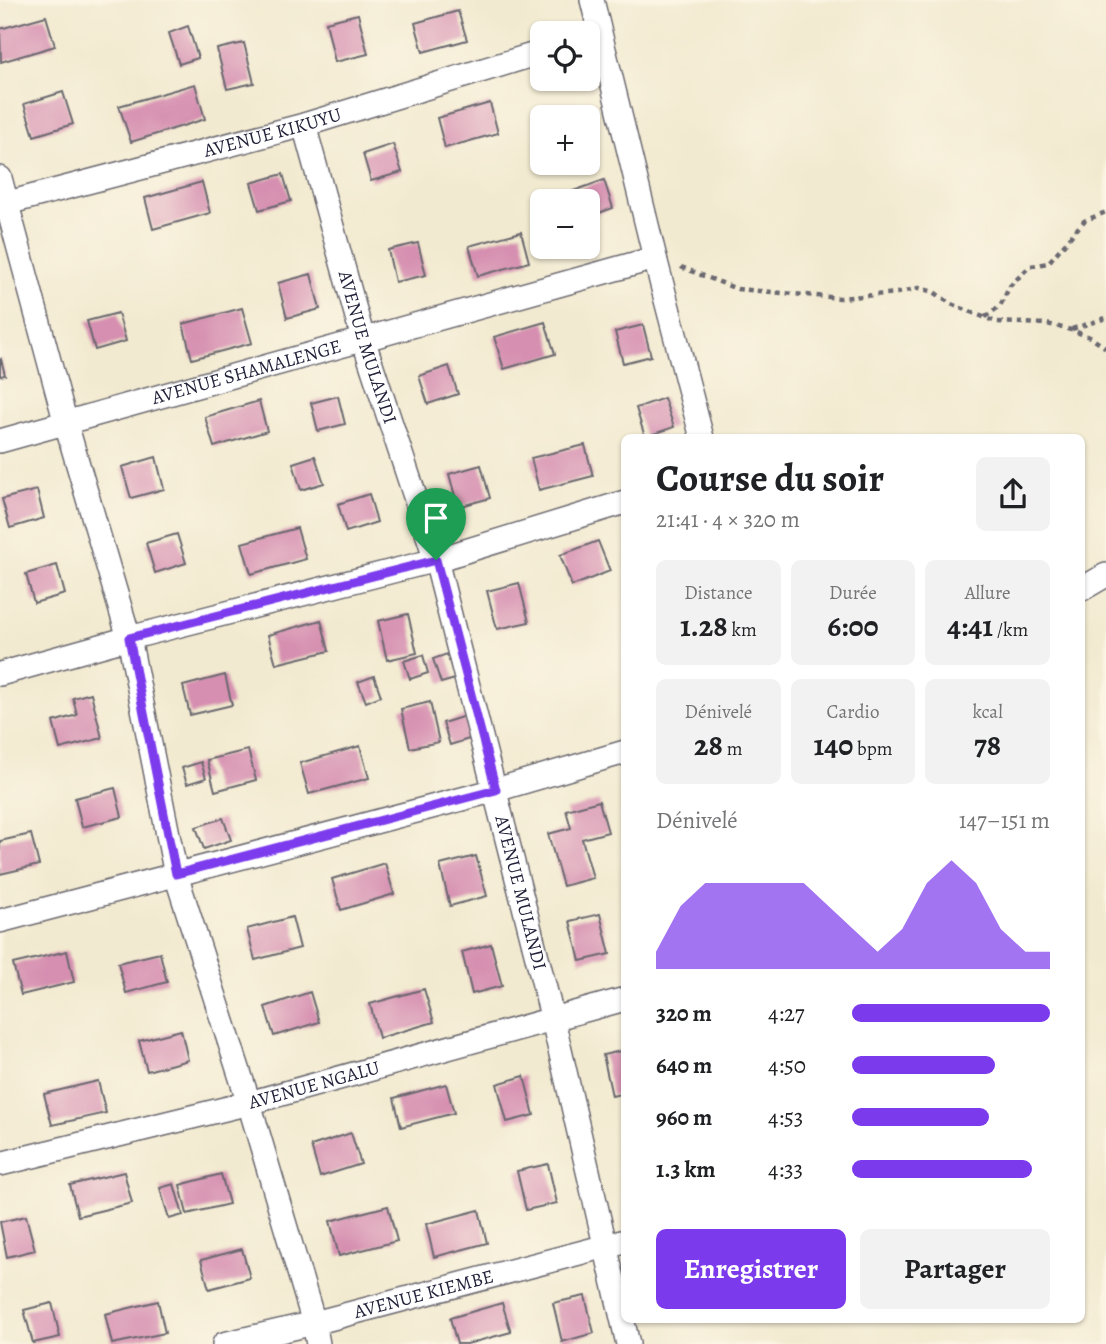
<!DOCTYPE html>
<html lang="fr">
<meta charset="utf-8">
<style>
body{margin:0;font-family:Alegreya,serif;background:#f2f2f2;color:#202124;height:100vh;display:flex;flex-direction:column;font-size:26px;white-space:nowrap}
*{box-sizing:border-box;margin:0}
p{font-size:23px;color:#757577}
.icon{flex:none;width:38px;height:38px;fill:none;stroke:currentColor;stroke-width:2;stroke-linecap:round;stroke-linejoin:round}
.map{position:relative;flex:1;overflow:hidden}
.details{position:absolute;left:621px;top:434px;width:464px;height:889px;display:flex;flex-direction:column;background:#fff;border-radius:10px;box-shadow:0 2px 5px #0004}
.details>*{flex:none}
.buttons{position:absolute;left:530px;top:21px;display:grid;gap:14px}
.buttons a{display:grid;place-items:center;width:70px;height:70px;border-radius:10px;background:#fff;box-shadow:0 2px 5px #0004;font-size:35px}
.pin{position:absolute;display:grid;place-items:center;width:60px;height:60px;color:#fff;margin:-72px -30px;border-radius:50% 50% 50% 0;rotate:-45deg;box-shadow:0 0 7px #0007}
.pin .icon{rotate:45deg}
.round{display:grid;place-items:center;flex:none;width:74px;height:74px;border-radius:10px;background:#f2f2f2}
.summary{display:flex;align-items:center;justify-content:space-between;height:119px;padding:0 35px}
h1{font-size:38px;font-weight:600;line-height:52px}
.figures{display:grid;grid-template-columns:repeat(3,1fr);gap:10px;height:119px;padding:7px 35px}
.figures div{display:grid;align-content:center;border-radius:10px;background:#f2f2f2;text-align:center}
.figures b{font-size:30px;font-weight:600}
.figures small{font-size:19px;font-weight:400}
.figures p{font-size:19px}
.chart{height:196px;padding:14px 35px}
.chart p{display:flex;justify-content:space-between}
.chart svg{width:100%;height:126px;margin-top:7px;fill:#7c3aed;opacity:.7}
.primary-button{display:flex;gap:14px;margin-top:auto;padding:14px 35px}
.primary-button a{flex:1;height:80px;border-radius:10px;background:#7c3aed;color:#fff;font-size:28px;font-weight:600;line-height:80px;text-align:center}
.primary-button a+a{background:#f2f2f2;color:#202124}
ul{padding:0 35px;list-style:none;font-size:23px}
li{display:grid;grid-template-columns:112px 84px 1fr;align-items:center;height:52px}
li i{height:18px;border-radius:9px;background:#7c3aed}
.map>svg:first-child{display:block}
</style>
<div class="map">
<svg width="1106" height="1344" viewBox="0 0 1106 1344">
<rect width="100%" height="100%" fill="#fcf5e5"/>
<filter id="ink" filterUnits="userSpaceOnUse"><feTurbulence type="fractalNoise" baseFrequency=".0143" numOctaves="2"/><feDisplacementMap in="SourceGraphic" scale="14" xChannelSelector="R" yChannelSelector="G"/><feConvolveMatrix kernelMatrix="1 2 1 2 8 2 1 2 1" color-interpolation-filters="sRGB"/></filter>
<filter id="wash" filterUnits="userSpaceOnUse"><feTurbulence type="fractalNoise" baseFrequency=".00686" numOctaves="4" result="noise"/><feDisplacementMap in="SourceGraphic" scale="28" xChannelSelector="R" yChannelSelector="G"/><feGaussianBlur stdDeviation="1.57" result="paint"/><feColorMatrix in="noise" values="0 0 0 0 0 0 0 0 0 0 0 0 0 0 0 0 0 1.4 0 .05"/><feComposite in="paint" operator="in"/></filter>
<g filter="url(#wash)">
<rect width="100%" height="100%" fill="#f2ead0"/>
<g id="blocks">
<!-- building -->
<path fill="#d68fb0" d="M 458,11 L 467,40 L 423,52 L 415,23 Z
M 358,14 L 368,54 L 335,62 L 326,22 Z
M 46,16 L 55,46 L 1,62 L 0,29 Z
M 188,26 L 198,58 L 179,64 L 169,33 Z
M 244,43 L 254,83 L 227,89 L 217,49 Z
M 195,84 L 205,119 L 131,142 L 119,106 Z
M 63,92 L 73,124 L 34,136 L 24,104 Z
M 490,103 L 498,133 L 445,148 L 437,118 Z
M 590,104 L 598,134 L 588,137 L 588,117 L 556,117 L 555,114 Z
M 393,144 L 402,172 L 371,181 L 363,154 Z
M 283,174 L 291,201 L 259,210 L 251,183 Z
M 604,180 L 613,208 L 588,217 L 588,201 L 577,201 L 573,191 Z
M 202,182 L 210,213 L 153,229 L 145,198 Z
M 521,232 L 529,262 L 478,276 L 469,246 Z
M 418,243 L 426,275 L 395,282 L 388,250 Z
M 311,274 L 320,309 L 287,318 L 278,283 Z
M 242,308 L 252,343 L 192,359 L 183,324 Z
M 118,313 L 126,341 L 95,350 L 87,321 Z
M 545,322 L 555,354 L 504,369 L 494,337 Z
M 643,325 L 651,356 L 623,363 L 615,332 Z
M 1,359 L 5,375 L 0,376 L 0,360 Z
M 449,366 L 458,394 L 428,404 L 419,376 Z
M 338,396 L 345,424 L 318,431 L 311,403 Z
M 664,398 L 674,427 L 645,437 L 636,408 Z
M 259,401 L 267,431 L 214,447 L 205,417 Z
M 585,445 L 593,476 L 539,490 L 531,458 Z
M 315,456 L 324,483 L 301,490 L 293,463 Z
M 156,457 L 164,489 L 131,498 L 122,467 Z
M 481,465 L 490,498 L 458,507 L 449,474 Z
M 37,490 L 44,518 L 10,528 L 2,499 Z
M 369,494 L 377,522 L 346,532 L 338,504 Z
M 297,528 L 306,559 L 251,574 L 242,543 Z
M 177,534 L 186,563 L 155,573 L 146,543 Z
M 598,541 L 610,571 L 572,586 L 560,555 Z
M 57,565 L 65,594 L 34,603 L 26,574 Z
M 519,583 L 529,622 L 497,629 L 487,591 Z
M 408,614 L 417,653 L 387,660 L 378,621 Z
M 321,620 L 329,651 L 276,664 L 268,635 Z
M 447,654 L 455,679 L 441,683 L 433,659 Z
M 423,655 L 428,673 L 410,679 L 404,661 Z
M 225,675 L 232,705 L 190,715 L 183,686 Z
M 374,676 L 381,696 L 366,702 L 358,682 Z
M 91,693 L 102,738 L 60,749 L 53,722 L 77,715 L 73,698 Z
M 430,702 L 439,742 L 410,748 L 401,709 Z
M 465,716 L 472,738 L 450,745 L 443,723 Z
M 360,746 L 369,778 L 309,794 L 300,763 Z
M 248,750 L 256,780 L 215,791 L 207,760 Z
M 201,762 L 206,778 L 187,784 L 182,768 Z
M 115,788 L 122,817 L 82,827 L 75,798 Z
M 599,801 L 608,832 L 582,839 L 593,878 L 563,886 L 548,834 L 571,828 L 566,810 Z
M 223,818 L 231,840 L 204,849 L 196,827 Z
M 31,834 L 39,865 L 0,874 L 0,841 Z
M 476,856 L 487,896 L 450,906 L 440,865 Z
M 385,863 L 394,894 L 341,910 L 332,879 Z
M 600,914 L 610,954 L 580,961 L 570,921 Z
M 292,917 L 300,948 L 255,960 L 247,929 Z
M 491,944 L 502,986 L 472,994 L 462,952 Z
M 67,951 L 74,982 L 21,995 L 13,964 Z
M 160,953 L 167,982 L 126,993 L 118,963 Z
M 424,989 L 434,1022 L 379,1038 L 370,1004 Z
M 310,992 L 319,1022 L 274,1036 L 265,1007 Z
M 181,1030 L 188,1060 L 147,1071 L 139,1041 Z
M 625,1050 L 625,1093 L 612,1096 L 603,1055 Z
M 524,1076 L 534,1115 L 507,1122 L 497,1084 Z
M 98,1081 L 106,1113 L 52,1125 L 44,1094 Z
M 446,1084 L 454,1113 L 401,1127 L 394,1098 Z
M 351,1133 L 361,1164 L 320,1177 L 311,1146 Z
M 548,1164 L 557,1203 L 526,1210 L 517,1171 Z
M 124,1172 L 132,1203 L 78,1216 L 70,1185 Z
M 221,1174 L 229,1204 L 187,1214 L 180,1185 Z
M 174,1184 L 183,1215 L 169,1219 L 160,1188 Z
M 388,1206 L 397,1241 L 339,1256 L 330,1221 Z
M 479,1210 L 487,1243 L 434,1257 L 426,1224 Z
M 26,1216 L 35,1250 L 7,1257 L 0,1222 Z
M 242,1249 L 250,1278 L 209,1289 L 201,1260 Z
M 585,1296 L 594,1333 L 562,1342 L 553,1303 Z
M 158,1301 L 165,1333 L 112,1344 L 105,1314 Z
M 52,1303 L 60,1337 L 33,1343 L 24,1310 Z
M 502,1303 L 511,1332 L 467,1344 L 457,1344 L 450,1318 Z"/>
</g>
</g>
<g filter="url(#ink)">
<use href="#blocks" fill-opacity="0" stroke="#6b686f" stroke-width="2"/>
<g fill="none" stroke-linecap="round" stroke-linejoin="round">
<defs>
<g id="minor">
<path d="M 592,0 L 655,258 L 702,438"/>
<path id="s1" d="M 304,125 L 363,339 L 436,560 L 553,1020 L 628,1344"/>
<path d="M 0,178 L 66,424 L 129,638 L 176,875 L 249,1103 L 314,1323 L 318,1344"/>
<path id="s2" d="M 0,205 L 304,125 L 542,52"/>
<path id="s3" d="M 0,441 L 655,258"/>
<path d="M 1082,589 L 1106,575"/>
<path d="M 0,674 L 129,638 L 436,560 L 625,502"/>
<path d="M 0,921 L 496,790 L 625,752"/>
<path id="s4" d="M 0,1164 L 249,1103 L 625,999"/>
<path id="s5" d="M 224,1344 L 314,1323 L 625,1241"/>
</g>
</defs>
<!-- minor casing -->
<use href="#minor" stroke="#6b686f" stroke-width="26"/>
<!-- path -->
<path stroke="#6b686f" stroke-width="4.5" stroke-dasharray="5 5" stroke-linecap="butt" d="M 681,267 L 737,289 L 840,298 L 897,293 L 919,288 L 934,292 L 951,304 L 996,322 L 1047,324 L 1071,330 L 1090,337 L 1106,348
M 985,317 L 1000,306 L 1010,286 L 1026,270 L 1031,266 L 1048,263 L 1084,221 L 1106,212
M 1072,329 L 1106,318"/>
<!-- minor -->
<use href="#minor" stroke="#fff" stroke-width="23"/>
</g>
</g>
<g fill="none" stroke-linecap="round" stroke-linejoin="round" filter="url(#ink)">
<defs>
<path id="route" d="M 436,560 L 496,790 L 176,874 L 129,638 Z"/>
</defs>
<!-- route casing -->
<use href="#route" stroke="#fff" stroke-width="14"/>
<!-- route -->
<use href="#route" stroke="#7c3aed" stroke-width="9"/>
</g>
<g text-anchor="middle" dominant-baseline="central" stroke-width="5" stroke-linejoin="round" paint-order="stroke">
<!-- street labels -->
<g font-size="19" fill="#22223b" stroke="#fcf5e5">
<text stroke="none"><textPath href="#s2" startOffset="282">AVENUE KIKUYU</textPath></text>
<text stroke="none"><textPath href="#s1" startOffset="231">AVENUE MULANDI</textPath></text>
<text stroke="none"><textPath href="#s3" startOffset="256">AVENUE SHAMALENGE</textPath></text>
<text stroke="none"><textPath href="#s1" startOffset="798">AVENUE MULANDI</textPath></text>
<text stroke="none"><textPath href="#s4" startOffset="324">AVENUE NGALU</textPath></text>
<text stroke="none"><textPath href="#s5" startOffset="206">AVENUE KIEMBE</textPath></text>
</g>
</g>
</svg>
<div class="buttons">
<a><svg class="icon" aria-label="locate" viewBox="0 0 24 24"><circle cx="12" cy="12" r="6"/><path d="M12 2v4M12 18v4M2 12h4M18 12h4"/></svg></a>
<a>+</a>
<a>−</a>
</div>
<div class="pin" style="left:436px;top:560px;background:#1e9e55"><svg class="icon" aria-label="arrive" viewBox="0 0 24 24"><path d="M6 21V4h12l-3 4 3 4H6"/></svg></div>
<section class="details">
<div class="summary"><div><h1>Course du soir</h1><p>21:41 · 4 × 320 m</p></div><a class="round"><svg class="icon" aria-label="share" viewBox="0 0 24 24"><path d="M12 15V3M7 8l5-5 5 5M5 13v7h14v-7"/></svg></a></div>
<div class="figures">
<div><p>Distance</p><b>1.28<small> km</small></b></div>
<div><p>Durée</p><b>6:00</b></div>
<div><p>Allure</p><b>4:41<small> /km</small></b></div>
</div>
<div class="figures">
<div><p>Dénivelé</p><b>28<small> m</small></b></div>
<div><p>Cardio</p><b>140<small> bpm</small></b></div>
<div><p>kcal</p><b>78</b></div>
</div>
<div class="chart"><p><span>Dénivelé</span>147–151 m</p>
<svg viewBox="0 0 160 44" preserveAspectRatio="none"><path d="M0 44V38L10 22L20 14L30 14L40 14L50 14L60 14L70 22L80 30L90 38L100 30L110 14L120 6L130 14L140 30L150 38L160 38V44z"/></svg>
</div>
<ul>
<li><b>320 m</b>4:27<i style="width:100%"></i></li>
<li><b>640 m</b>4:50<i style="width:72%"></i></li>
<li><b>960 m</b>4:53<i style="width:69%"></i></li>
<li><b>1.3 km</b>4:33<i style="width:91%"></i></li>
</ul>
<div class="primary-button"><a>Enregistrer</a><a>Partager</a></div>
</section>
</div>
